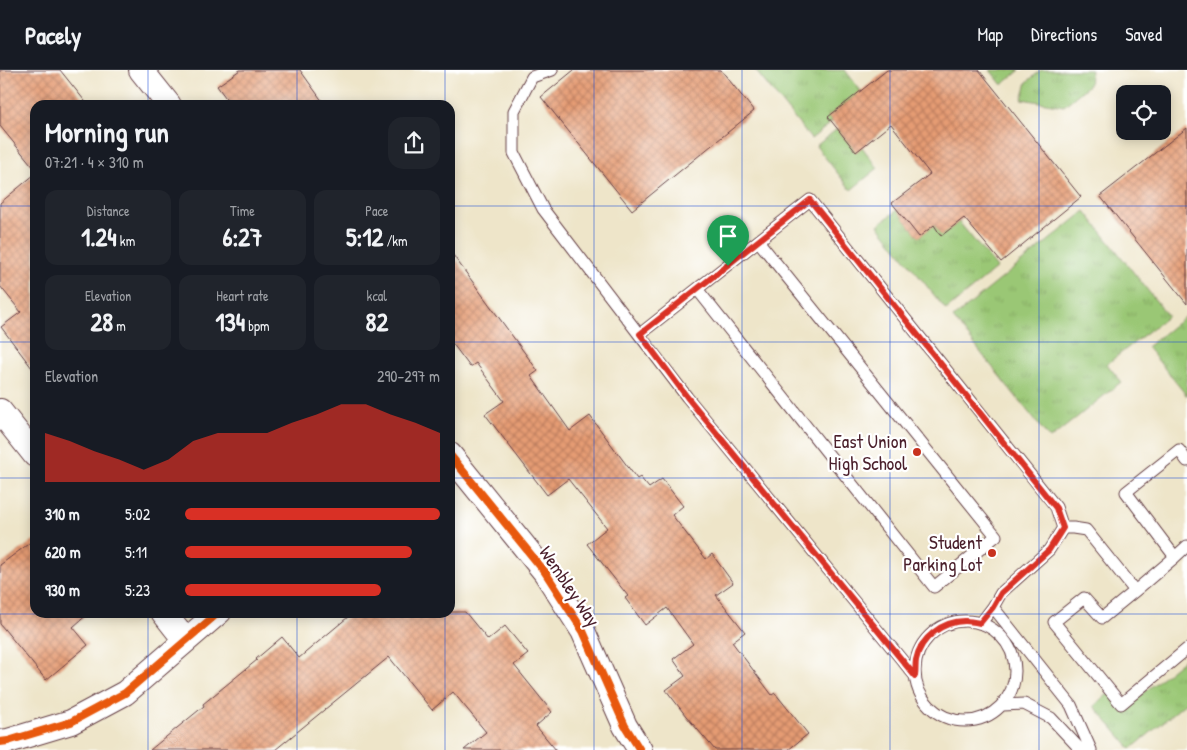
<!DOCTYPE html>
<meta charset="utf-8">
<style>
body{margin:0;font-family:"Patrick Hand",sans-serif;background:#20242c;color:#f1f3f6;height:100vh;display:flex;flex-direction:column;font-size:19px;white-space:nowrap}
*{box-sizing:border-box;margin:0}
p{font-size:16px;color:#9ea1a6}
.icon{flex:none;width:28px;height:28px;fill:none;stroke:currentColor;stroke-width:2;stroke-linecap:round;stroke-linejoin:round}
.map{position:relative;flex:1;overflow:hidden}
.panel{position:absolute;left:30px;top:30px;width:425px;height:518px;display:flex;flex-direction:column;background:#171b24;border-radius:15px;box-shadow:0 2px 12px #0003}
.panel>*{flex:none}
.buttons{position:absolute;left:1116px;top:15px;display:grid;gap:10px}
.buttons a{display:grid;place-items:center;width:55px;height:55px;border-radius:10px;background:#171b24;box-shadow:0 2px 12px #0003;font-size:25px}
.pin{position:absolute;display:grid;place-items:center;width:42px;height:42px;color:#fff;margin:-51px -21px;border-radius:50% 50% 50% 0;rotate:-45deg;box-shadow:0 0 5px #0007}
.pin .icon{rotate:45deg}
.round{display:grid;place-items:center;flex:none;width:52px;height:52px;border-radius:15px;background:#20242c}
.summary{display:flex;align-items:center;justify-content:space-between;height:85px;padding:0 15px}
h1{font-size:28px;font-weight:700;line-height:38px}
.figures{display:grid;grid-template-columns:repeat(3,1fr);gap:8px;height:85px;padding:5px 15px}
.figures div{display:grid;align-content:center;border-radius:12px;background:#20242c;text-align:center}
.figures b{font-size:25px;font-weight:700}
.figures small{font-size:14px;font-weight:400}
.figures p{font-size:14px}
.chart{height:140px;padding:10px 15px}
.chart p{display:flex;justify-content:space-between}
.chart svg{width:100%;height:90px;margin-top:5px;fill:#d93025;opacity:.7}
ul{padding:0 15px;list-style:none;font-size:16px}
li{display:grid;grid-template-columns:80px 60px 1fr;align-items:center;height:38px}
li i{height:12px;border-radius:6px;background:#d93025}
header{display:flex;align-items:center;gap:30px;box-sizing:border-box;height:70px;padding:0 25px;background:#171b24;border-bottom:1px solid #363941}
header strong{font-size:24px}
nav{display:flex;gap:28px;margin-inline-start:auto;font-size:18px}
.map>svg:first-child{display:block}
</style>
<header>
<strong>Pacely</strong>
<nav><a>Map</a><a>Directions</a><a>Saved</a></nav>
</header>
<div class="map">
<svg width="1187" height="680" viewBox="0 0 1187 680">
<defs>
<pattern id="grass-tufts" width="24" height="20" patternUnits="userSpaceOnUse" patternTransform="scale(1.25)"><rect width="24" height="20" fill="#9ac774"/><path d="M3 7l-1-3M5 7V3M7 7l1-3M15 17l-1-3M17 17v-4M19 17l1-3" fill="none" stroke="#86aa65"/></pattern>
<pattern id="building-cross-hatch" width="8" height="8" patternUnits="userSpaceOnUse" patternTransform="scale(1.25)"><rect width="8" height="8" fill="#e59b73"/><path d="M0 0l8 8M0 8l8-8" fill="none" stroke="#bc7e5f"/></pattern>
</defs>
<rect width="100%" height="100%" fill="#fff"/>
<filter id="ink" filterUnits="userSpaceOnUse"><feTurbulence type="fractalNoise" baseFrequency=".02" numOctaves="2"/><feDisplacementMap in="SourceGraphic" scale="10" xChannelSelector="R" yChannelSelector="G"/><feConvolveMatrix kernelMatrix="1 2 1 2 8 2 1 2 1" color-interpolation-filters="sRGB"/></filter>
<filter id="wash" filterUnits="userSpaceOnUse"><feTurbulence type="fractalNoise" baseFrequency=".0096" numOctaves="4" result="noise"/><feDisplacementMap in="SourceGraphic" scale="20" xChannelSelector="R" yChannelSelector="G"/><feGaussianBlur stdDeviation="1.12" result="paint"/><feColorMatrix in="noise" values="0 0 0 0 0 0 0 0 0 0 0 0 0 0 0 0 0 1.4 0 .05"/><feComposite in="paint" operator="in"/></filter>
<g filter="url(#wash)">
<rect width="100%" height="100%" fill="#eee5c9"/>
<!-- grass -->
<path fill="url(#grass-tufts)" stroke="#727350" d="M 755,0 L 845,0 L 861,21 L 828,47 L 832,52 L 811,69 Z
M 990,0 L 1020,0 L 1002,15 Z
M 1041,0 L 1091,0 L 1089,15 L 1064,36 L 1022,29 L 1027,12 Z
M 837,59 L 856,82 L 862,77 L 878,98 L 851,120 L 816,76 Z
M 897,140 L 919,167 L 934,155 L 941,166 L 959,152 L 997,198 L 946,240 L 878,155 Z
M 1085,141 L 1168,246 L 1107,294 L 1121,312 L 1050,369 L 953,248 Z
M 1187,245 L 1187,326 L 1147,277 Z
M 1187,587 L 1187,632 L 1131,679 L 1094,636 L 1115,618 L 1130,634 Z"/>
<g id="blocks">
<!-- building -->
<path fill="url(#building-cross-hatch)" d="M 0,0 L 60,0 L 88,35 L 35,35 L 35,99 L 0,56 Z
M 240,0 L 300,0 L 325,35 L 231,35 L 217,16 Z
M 574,0 L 721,0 L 754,41 L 632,140 L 541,27 Z
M 887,0 L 979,0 L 1081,127 L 1001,192 L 964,148 L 941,166 L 934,155 L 919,167 L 892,133 L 930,104 L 891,54 L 856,82 L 828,47 Z
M 1187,58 L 1187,234 L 1100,126 Z
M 35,104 L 35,302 L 1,257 L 21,242 L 0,216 L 0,133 Z
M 450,181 L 538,301 L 531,306 L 570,361 L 590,346 L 637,409 L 640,407 L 649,418 L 662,409 L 683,436 L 672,445 L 706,489 L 712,484 L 733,513 L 716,525 L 745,562 L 732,572 L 772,625 L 775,623 L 808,664 L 788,680 L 715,680 L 686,646 L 666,620 L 685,606 L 673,589 L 693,574 L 667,538 L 645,555 L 625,528 L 628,526 L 587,474 L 607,458 L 568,409 L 547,425 L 485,344 L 504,331 L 476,293 L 470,297 L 450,270 Z
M 35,469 L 35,542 L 90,542 L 73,557 L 88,575 L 46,610 L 0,554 L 0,495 Z
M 354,542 L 465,542 L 488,570 L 505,556 L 528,584 L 514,595 L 552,642 L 536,656 L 556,680 L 464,680 L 486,662 L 453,622 L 432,640 L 389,587 L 275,680 L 150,680 L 204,636 L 203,634 L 257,590 L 256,589 L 282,567 L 299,588 Z"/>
</g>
</g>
<g filter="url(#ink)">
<use href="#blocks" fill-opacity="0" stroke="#633d43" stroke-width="1"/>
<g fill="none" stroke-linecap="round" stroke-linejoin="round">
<defs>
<path id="service" d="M 552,0 L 532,7 L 514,41 L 514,83 L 543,139 L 687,327 L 915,606
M 697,219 L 934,517 L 996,466 L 759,172
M 640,264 L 810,130 L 1056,437 L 1063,458 L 1049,480 L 1001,523 L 993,537 L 981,553
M 1063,458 L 1073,458 L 1086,460 L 1135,521 L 1175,487 L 1126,422 L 1179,380 L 1187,391
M 1175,487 L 1187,476
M 1135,521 L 1102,548 L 1084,528 L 1054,552 L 1121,634 L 1187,579
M 993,537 L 1071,635 L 1091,680
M915 601a50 50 0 1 1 100 0a50 50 0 1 1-100 0Z
M 1003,635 L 1024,634 L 1051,648 L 1081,680"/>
<path id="minor" d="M 141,0 L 169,35
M 0,341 L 35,385
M 450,385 L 545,502 L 583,561 L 625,656 L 640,680
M 163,542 L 185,570
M 0,672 L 8,671 L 71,652 L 125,623 L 219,542"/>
</defs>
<!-- service casing -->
<use href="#service" stroke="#633d43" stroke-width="13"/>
<!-- minor casing -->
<use href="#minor" stroke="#633d43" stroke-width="26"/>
<!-- service -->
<use href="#service" stroke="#fff" stroke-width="11"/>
<!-- minor -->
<use href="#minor" stroke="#fff" stroke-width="24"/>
<defs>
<path id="cycleway" d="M 450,385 L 545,502 L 583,561 L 625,656 L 640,680
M 0,672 L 8,671 L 71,652 L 125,623 L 219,542"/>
</defs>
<!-- cycleway casing -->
<use href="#cycleway" stroke="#fff" stroke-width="11"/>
<!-- cycleway -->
<use href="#cycleway" stroke="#e8590c" stroke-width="8"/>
</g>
</g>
<g fill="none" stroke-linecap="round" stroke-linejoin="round" filter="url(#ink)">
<defs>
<path id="route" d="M 810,130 L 1056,438 L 1063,458 L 1049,480 L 1001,523 L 993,537 L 980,553 C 975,552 970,551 965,551 C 943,551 920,568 916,590 C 915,595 916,601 915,606 L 687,327 L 640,264 Z"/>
</defs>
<!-- route casing -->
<use href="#route" stroke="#fff" stroke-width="10"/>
<!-- route -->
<use href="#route" stroke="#d93025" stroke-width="6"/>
</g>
<!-- grid -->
<path fill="none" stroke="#1d4ed8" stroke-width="1" stroke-opacity="0.55" d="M 148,0 L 148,35M 297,0 L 297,35M 445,0 L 445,35M 594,0 L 594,680M 742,0 L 742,680M 890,0 L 890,680M 1039,0 L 1039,680M 0,136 L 35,136M 450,136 L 1187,136M 0,272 L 35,272M 450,272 L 1187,272M 0,408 L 35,408M 450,408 L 1187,408M 148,542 L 148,680M 297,542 L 297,680M 445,542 L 445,680M 0,544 L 1187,544"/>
<!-- markers -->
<g fill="#c8321e" stroke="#fff" stroke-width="2">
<circle cx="917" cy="382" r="5"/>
<circle cx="992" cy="483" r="5"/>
</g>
<g text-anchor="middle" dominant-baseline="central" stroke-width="4.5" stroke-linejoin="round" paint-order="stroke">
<!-- poi labels -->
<g font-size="19" fill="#4a1f2b" stroke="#fff" text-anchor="end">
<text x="907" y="371">East Union<tspan x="907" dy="22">High School</tspan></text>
<text x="982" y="472">Student<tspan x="982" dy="22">Parking Lot</tspan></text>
</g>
<!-- street labels -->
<g font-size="19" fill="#4a1f2b" stroke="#fff">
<text transform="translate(570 516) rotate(56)">Wembley Way</text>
</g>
</g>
</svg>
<div class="buttons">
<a><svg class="icon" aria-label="locate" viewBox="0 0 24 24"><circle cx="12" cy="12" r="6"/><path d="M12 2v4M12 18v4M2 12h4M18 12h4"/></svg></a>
</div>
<div class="pin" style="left:728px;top:196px;background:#1e9e55"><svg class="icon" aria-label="arrive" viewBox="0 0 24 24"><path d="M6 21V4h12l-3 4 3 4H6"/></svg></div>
<section class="panel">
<div class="summary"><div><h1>Morning run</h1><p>07:21 · 4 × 310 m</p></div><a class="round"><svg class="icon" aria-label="share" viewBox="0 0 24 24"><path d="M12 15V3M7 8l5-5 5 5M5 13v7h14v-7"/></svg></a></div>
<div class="figures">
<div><p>Distance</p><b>1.24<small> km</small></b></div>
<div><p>Time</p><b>6:27</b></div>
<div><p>Pace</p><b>5:12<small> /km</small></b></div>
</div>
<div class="figures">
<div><p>Elevation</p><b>28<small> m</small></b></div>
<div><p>Heart rate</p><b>134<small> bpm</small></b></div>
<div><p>kcal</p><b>82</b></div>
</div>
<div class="chart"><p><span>Elevation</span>290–297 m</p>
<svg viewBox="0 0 160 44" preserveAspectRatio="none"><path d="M0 44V20L10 24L20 29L30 33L40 38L50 33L60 24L70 20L80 20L90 20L100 15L110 11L120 6L130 6L140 11L150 15L160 20V44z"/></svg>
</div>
<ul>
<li><b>310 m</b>5:02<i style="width:100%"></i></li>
<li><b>620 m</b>5:11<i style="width:89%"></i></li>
<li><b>930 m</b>5:23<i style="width:77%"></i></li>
</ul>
</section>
</div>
